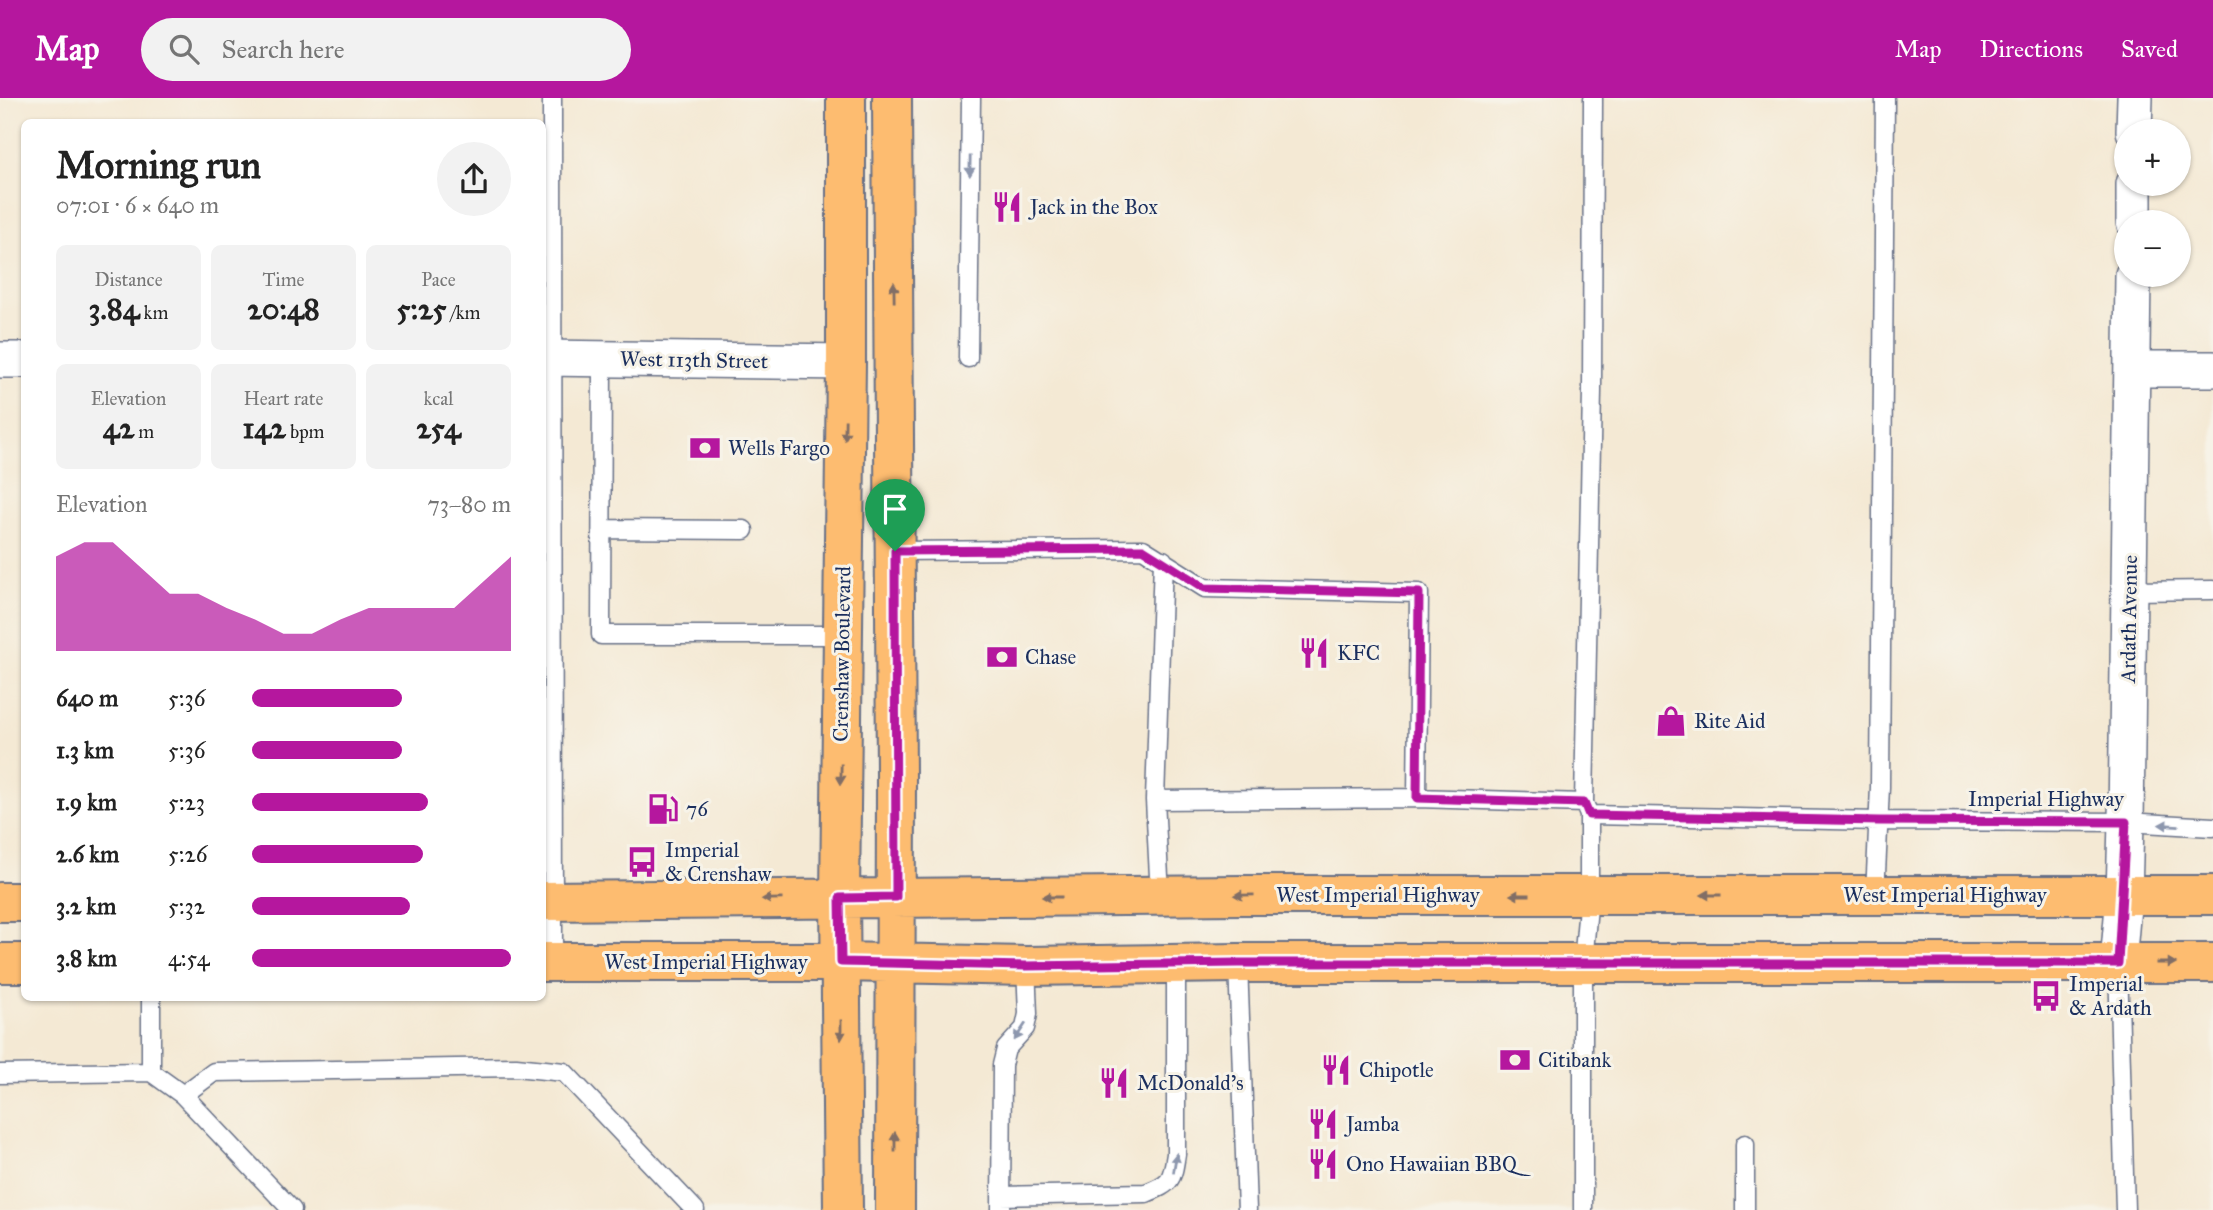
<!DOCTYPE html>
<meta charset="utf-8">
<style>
body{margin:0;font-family:"IM FELL Great Primer",serif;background:#f2f2f2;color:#222;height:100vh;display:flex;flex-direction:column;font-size:26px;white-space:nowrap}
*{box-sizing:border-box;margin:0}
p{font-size:23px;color:#767676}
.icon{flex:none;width:38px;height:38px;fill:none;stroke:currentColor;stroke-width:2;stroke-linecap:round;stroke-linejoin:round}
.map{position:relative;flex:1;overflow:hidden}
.sheet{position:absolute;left:21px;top:21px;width:525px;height:882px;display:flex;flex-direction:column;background:#fff;border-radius:10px;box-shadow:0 2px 5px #0004}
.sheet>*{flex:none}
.controls{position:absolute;left:2114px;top:21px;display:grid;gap:14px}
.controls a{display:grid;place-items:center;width:77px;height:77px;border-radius:50%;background:#fff;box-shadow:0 2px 5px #0004;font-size:35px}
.pin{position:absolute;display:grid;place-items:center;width:60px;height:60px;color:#fff;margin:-72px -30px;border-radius:50% 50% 50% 0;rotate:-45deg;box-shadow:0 0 7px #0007}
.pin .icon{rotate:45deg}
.round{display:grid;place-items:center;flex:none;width:74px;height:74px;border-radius:37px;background:#f2f2f2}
.overview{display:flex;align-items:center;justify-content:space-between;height:119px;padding:0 35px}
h1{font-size:38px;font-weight:700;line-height:52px}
.stats{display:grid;grid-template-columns:repeat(3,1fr);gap:10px;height:119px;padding:7px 35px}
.stats div{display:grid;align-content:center;border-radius:10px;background:#f2f2f2;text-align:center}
.stats b{font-size:30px;font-weight:700}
.stats small{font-size:19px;font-weight:400}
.stats p{font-size:19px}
.chart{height:196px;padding:14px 35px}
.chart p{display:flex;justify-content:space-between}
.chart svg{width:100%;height:126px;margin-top:7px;fill:#b5179e;opacity:.7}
ul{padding:0 35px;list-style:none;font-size:23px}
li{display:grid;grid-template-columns:112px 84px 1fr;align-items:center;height:52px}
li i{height:18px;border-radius:9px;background:#b5179e}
header{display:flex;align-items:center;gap:42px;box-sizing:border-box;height:98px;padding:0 35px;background:#b5179e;color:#fff}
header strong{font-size:33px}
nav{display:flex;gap:38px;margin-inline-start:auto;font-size:24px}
.search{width:490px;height:63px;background:#f2f2f2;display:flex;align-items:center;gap:18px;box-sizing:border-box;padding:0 24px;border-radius:38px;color:#767676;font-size:26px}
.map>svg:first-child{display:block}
</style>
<header>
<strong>Map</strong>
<div class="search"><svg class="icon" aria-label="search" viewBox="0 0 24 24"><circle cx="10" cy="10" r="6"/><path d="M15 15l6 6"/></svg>Search here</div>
<nav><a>Map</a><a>Directions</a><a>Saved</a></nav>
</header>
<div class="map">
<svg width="2213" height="1112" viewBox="0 0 2213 1112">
<rect width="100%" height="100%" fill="#f7f3e8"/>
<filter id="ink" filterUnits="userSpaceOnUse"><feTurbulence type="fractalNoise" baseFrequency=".0143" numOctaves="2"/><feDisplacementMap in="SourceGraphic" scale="14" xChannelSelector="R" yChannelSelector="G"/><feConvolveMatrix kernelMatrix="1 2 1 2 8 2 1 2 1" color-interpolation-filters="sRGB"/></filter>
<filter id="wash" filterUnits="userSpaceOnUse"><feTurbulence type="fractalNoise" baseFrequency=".00686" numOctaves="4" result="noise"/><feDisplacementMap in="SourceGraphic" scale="28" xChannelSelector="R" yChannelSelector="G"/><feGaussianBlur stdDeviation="1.57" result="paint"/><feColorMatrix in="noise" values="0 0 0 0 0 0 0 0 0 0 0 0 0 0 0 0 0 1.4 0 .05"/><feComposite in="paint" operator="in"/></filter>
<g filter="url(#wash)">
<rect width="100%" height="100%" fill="#f4e9d4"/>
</g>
<g filter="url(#ink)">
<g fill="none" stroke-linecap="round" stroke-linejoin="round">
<defs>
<path id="lane" d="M 552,0 L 553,864
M 602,260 L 601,537 L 843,537
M 968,260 L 971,0
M 602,431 L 744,432
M 895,453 L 1143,451 L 1205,490 L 1419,495 L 1417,700 L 1584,705
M 2129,493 L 2213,492
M 1155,702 L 1417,700
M 1589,717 L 1879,723 L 2126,724 L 2213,729
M 1875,797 L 1880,689 L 1885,0
M 1160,798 L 1155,702 L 1163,462
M 1238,865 L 1247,1112
M 2118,865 L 2125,1112
M 151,900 L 151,974 L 183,997 L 292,1112
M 0,976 L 151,974
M 183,997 L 214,974 L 516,969 L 564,974 L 695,1112
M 1745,1046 L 1745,1112
M 1001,1098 L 1146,1095 C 1172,1085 1172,1082 1176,1056 L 1176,866
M 1001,1112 L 1002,967 L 1006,951 L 1025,930 L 1028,916 L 1026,868
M 1583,1112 L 1583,865 L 1589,797 L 1589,717 L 1584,705 L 1592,293 L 1593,0"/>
<path id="street" d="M 2134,33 L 2135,0
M 2134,124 L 2134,86
M 542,260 L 846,264
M 0,262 L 24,262
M 2132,271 L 2213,271
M 2118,865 L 2124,797 L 2126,724 L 2133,177"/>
<path id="primary" d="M 892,0 L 896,679 L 895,1112
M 542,803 L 1243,797 L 2213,797
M 0,804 L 24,804
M 542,864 L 841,864 L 1026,868 L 1238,865 L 2213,865
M 0,865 L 24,865
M 843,1112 L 840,800 L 846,264 L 846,0"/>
</defs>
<!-- lane casing -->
<use href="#lane" stroke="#677087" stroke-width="21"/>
<!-- street casing -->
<use href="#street" stroke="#677087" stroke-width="38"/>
<!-- primary casing -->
<use href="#primary" stroke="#677087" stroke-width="42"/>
<!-- lane -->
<use href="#lane" stroke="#fff" stroke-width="18"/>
<!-- street -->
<use href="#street" stroke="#fff" stroke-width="35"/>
<!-- primary -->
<use href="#primary" stroke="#fdbc6f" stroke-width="38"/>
</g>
<!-- one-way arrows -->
<defs><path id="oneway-solid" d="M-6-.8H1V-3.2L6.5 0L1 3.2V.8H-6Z" transform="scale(1.75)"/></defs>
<g fill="#8d97ae">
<use href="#oneway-solid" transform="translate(970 68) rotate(91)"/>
<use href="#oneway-solid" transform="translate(2169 727) rotate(-177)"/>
<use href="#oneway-solid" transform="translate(1020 934) rotate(124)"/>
<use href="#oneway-solid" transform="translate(1175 1065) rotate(-81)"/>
</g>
<g fill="#816e66">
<use href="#oneway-solid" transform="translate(894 194) rotate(-91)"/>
<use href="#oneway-solid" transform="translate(845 332) rotate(91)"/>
<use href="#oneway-solid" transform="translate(841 676) rotate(91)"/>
<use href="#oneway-solid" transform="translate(1244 797) rotate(179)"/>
<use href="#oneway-solid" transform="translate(1520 797) rotate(180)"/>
<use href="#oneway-solid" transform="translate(1711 797) rotate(180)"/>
<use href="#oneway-solid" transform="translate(1052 799) rotate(180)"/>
<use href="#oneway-solid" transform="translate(772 801) rotate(179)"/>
<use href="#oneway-solid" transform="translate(2166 865)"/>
<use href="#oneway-solid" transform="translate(841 932) rotate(90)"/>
<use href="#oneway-solid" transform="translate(895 1044) rotate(-90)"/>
</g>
</g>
<g fill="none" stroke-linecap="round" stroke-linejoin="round" filter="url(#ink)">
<defs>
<path id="route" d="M 1143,451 L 1205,490 L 1419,495 L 1417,700 L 1584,705 L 1589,717 L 1879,723 L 2126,724 L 2118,865 L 1238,865 L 1026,868 L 841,864 L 840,800 L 896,799 L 895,453 Z"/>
</defs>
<!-- route casing -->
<use href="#route" stroke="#fff" stroke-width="14"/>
<!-- route -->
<use href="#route" stroke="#b5179e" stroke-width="9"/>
</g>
<!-- icons -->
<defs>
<symbol id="restaurant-bare" viewBox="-9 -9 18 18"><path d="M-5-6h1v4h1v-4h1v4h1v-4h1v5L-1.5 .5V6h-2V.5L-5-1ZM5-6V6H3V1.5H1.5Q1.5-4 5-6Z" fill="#b5179e" stroke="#f7f3e8" stroke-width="2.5" paint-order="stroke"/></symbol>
<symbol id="bank-bare" viewBox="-9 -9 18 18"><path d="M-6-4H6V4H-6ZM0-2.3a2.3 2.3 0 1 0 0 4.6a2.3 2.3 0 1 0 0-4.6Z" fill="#b5179e" stroke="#f7f3e8" stroke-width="2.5" paint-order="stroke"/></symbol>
<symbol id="shop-bare" viewBox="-9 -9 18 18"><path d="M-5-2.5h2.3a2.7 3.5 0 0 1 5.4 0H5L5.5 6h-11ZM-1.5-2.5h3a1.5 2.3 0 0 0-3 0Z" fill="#b5179e" stroke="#f7f3e8" stroke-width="2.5" paint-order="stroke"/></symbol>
<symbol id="fuel-bare" viewBox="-9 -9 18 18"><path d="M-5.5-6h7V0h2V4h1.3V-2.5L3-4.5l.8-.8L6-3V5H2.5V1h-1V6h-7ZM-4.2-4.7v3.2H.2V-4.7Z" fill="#b5179e" stroke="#f7f3e8" stroke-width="2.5" paint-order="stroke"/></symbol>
<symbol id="bus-bare" viewBox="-9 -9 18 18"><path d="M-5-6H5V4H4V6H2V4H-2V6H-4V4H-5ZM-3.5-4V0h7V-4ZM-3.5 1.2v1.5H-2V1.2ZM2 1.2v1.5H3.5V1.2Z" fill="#b5179e" stroke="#f7f3e8" stroke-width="2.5" paint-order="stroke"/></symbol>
</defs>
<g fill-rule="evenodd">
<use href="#restaurant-bare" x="985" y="87" width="44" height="44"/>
<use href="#bank-bare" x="683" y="328" width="44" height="44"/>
<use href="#restaurant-bare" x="1292" y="533" width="44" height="44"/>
<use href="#bank-bare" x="980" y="537" width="44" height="44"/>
<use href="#shop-bare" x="1649" y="601" width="44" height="44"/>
<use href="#fuel-bare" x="641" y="689" width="44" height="44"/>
<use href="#bus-bare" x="620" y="742" width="44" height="44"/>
<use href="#bus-bare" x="2024" y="876" width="44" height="44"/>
<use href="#bank-bare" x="1493" y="940" width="44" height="44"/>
<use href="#restaurant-bare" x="1314" y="950" width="44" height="44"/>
<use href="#restaurant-bare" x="1092" y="963" width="44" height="44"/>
<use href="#restaurant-bare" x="1301" y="1004" width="44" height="44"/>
<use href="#restaurant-bare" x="1301" y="1044" width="44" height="44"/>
</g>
<g text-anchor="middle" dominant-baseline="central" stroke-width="6" stroke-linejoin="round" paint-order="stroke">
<!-- poi labels -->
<g font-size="21" fill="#1b2f5e" stroke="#f7f3e8" text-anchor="start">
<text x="1030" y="109">Jack in the Box</text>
<text x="728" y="350">Wells Fargo</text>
<text x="1337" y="555">KFC</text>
<text x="1025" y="559">Chase</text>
<text x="1694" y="623">Rite Aid</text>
<text x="686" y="711">76</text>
<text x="665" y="752">Imperial<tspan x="665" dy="24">&amp; Crenshaw</tspan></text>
<text x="2069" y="886">Imperial<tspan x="2069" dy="24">&amp; Ardath</tspan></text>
<text x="1538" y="962">Citibank</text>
<text x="1359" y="972">Chipotle</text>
<text x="1137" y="985">McDonald's</text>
<text x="1346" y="1026">Jamba</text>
<text x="1346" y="1066">Ono Hawaiian BBQ</text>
</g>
<!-- street labels -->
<g font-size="21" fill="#1b2f5e" stroke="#f7f3e8">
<text transform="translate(694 262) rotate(1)">West 113th Street</text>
<text transform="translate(2129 521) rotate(-89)">Ardath Avenue</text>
<text transform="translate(842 556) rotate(-89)">Crenshaw Boulevard</text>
<text x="2046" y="701">Imperial Highway</text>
<text x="1378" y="797">West Imperial Highway</text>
<text x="1945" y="797">West Imperial Highway</text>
<text x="706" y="864">West Imperial Highway</text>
</g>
</g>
</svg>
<div class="controls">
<a>+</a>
<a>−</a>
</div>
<div class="pin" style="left:895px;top:453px;background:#1e9e55"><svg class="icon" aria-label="arrive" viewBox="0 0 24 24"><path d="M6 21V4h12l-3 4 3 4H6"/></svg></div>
<section class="sheet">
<div class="overview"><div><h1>Morning run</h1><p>07:01 · 6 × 640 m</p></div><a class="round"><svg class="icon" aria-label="share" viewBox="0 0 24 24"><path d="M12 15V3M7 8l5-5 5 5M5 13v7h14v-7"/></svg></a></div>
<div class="stats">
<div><p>Distance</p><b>3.84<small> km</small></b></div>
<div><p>Time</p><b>20:48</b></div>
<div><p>Pace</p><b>5:25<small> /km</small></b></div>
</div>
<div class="stats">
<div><p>Elevation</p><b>42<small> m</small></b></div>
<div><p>Heart rate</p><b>142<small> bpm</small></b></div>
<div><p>kcal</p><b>254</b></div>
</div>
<div class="chart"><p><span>Elevation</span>73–80 m</p>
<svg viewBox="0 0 160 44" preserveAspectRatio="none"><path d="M0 44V11L10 6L20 6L30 15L40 24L50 24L60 29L70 33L80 38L90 38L100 33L110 29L120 29L130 29L140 29L150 20L160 11V44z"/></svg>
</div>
<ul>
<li><b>640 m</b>5:36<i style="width:58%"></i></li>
<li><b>1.3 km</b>5:36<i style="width:58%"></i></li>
<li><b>1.9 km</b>5:23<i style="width:68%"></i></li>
<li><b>2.6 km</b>5:26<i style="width:66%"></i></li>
<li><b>3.2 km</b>5:32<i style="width:61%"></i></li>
<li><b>3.8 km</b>4:54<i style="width:100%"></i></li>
</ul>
</section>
</div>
